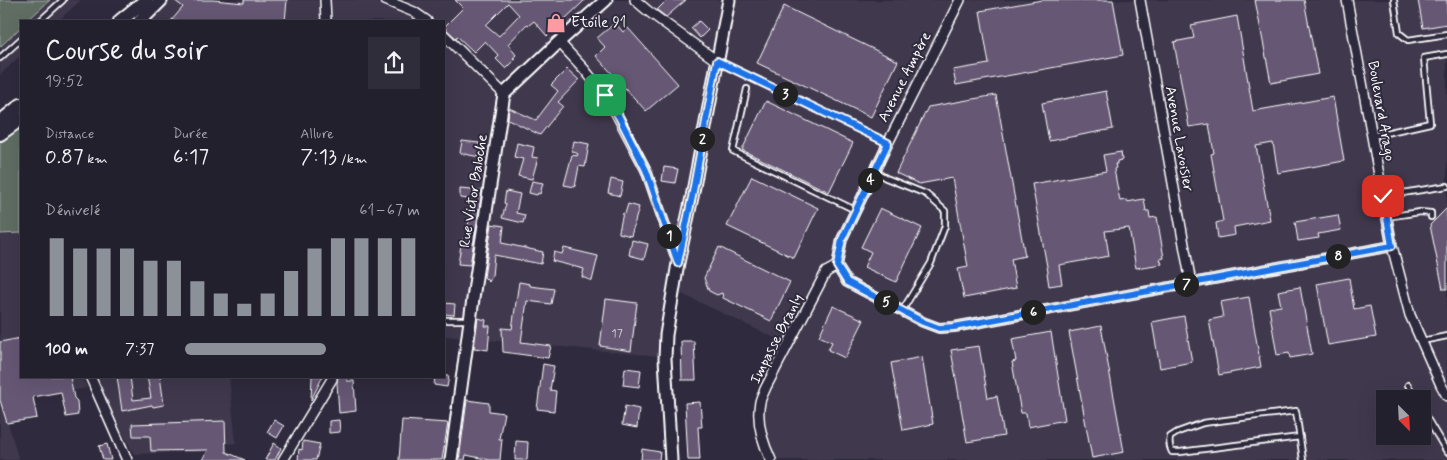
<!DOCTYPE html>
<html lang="fr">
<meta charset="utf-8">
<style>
body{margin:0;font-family:Mynerve,sans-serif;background:#2f2d3a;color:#f1f3f6;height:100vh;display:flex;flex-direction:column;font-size:19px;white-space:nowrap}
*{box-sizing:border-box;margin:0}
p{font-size:16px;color:#a3a3aa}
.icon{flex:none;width:28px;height:28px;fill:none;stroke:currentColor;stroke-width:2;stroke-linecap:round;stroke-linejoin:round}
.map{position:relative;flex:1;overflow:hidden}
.details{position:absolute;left:20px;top:20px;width:425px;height:358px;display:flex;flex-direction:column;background:#23202e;border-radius:0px;box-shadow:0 5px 20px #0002,0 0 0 1px #403e4a}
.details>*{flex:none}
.needle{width:32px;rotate:156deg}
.controls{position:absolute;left:1376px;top:390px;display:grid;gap:10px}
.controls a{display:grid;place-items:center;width:55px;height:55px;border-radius:0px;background:#23202e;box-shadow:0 5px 20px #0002,0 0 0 1px #403e4a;font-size:25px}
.pin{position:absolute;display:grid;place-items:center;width:42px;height:42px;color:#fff;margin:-21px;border-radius:10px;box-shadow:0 2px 8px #0006}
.km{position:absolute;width:25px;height:25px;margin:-12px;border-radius:50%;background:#222;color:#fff;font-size:14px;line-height:25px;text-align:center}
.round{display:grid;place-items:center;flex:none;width:52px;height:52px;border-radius:0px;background:#2f2d3a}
.overview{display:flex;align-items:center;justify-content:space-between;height:85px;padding:0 25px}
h1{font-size:28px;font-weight:600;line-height:38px}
.figures{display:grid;grid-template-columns:repeat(3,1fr);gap:8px;height:85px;padding:5px 25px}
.figures div{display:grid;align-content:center}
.figures b{font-size:21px;font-weight:600}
.figures small{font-size:14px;font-weight:400}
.figures p{font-size:14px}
.chart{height:140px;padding:10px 25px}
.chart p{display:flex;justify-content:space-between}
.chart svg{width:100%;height:90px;margin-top:5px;stroke:#8c9099;stroke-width:6}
ul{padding:0 25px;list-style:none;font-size:16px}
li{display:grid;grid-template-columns:80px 60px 1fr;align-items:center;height:38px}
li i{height:12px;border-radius:6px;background:#8c9099}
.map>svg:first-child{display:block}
</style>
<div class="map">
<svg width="1447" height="460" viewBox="0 0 1447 460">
<rect width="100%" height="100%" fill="#2f2a3d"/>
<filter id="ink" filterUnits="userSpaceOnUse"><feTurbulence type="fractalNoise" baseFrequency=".02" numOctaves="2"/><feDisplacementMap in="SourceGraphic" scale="10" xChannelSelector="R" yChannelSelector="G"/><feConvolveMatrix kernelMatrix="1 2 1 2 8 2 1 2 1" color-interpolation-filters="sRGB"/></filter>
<g filter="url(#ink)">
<!-- built -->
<path fill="#40384e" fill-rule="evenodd" d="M 0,0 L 81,0 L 58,21 L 21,21 L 21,55 L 0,75 Z
M 168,0 L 1447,0 L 1447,460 L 763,460 L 757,442 L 760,384 L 775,338 L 682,294 L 658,356 L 444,336 L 444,21 L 146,21 ZM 1385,399 L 1422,399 L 1422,436 L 1385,436 Z
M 1,233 L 21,233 L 21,376 L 81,376 L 87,388 L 2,403 L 19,460 L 0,460 L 0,234 Z
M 96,376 L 229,376 L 236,443 L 201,445 L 201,452 L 134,454 L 115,419 Z"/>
<!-- green -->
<path fill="#5f6d63" stroke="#afb6b1" d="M 0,0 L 50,0 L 27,21 L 21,21 L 21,27 L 0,47 Z
M 21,123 L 21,233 L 0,234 L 0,137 Z"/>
<!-- building -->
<path fill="#665874" stroke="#fff" fill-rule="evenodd" d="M 174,0 L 213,0 L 244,3 L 244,0 L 287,0 L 285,21 L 171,21 L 183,7 Z
M 455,0 L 585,0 L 547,36 L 534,21 L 529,25 L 527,24 L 508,44 L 516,55 L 513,58 L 515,60 L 506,69 L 496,59 L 499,56 L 485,41 L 474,52 L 457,36 L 456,38 L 444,27 L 463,8 ZM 508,3 L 519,15 L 499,36 L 486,25 Z
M 667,0 L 686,0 L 666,17 L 657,10 Z
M 1042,0 L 1113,0 L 1123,55 L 956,85 L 953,70 L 989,64 L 980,11 Z
M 1255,0 L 1304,0 L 1318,74 L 1271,83 Z
M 1418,0 L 1447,0 L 1447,24 L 1423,28 Z
M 784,6 L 898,61 L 871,117 L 757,63 Z
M 1237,16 L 1253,111 L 1333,97 L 1344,161 L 1278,173 L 1273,143 L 1256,146 L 1270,220 L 1234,227 L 1235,235 L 1218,238 L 1216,223 L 1223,221 L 1211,154 L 1214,153 L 1209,124 L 1189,127 L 1174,42 L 1194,38 L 1191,25 Z
M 699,21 L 708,30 L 700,38 L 691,28 Z
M 615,23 L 623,32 L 628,28 L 678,84 L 646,111 L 596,56 L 605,47 L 597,38 Z
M 567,69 L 579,80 L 558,102 L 563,106 L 540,135 L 508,119 L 509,108 L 536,120 L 558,91 L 551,85 Z
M 1106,91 L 1113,129 L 1049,141 L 1042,103 Z
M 996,95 L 1025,256 L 1011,259 L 1016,288 L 964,298 L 958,269 L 968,267 L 952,178 L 919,184 L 896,173 L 928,107 Z
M 766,101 L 853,143 L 829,192 L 742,150 Z
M 462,141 L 479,143 L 479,148 L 481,149 L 479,157 L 460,153 Z
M 574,141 L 589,144 L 585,167 L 579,166 L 575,187 L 564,185 L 572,155 L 577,156 L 578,154 L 572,151 Z
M 517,143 L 534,147 L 532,157 L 538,158 L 532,179 L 518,176 L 523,159 L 514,157 Z
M 1121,152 L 1122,160 L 1117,161 L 1117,164 L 1115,164 L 1116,168 L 1114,169 L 1120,201 L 1127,200 L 1127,202 L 1144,199 L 1146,211 L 1149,211 L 1150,218 L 1157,217 L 1164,258 L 1160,259 L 1162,264 L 1136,268 L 1129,228 L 1105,231 L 1109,256 L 1059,265 L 1062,284 L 1049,286 L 1047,273 L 1048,272 L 1032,184 L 1106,171 L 1103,155 Z
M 664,167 L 678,169 L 675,183 L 662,181 Z
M 752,176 L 818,208 L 794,258 L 727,226 Z
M 611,179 L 623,182 L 620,196 L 608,193 Z
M 532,181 L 543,183 L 540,194 L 538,193 L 537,195 L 529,193 Z
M 460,189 L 482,191 L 470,265 L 458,264 L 462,239 L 467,239 L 470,206 L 468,206 L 469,199 L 460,198 Z
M 506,191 L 520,194 L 516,213 L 525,215 L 523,223 L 502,218 L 506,204 L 504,203 Z
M 628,204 L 639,207 L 631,236 L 619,233 L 619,231 L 623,213 L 625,214 Z
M 880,208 L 922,228 L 896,282 L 864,267 L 871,252 L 861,247 Z
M 1447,208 L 1447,289 L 1443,289 L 1430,225 Z
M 1338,215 L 1341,230 L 1318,234 L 1319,238 L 1298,241 L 1295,222 Z
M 492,224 L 504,226 L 502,243 L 543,252 L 541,264 L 494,255 L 492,276 L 489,282 L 484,277 Z
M 632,240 L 648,244 L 644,259 L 629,255 Z
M 719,247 L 790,282 L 771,321 L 723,298 L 722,293 L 717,295 L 709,291 L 704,278 Z
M 564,248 L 598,256 L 592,281 L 582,277 L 584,269 L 552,261 L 554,252 L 562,254 Z
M 1349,278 L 1354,309 L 1370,306 L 1376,337 L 1328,345 L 1317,284 Z
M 519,282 L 530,284 L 530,286 L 554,289 L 551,304 L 527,301 L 521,342 L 551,346 L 548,358 L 503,352 L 502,328 L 512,329 Z
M 1300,287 L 1312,354 L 1290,358 L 1289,353 L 1277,355 L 1269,308 L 1281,306 L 1278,291 Z
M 1249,297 L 1261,367 L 1219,375 L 1209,320 L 1223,317 L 1220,302 Z
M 606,299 L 637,303 L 631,351 L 600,346 Z
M 444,303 L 455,304 L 454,315 L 444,314 Z
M 833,306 L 864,320 L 845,358 L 828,350 L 832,342 L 819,336 Z
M 1184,316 L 1192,362 L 1160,368 L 1152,322 Z
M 478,318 L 486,320 L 485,326 L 490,326 L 488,350 L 474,348 Z
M 1101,326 L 1124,452 L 1092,458 L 1069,332 Z
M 1051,332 L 1065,420 L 1028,427 L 1026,413 L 1021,413 L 1012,362 L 1016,361 L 1012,339 Z
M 21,338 L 21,376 L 70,376 L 74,398 L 77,401 L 78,415 L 66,417 L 61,392 L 33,397 L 37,418 L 7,423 L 0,400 L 0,342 Z
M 681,341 L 694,341 L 696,380 L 682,380 Z
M 979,346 L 988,398 L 997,396 L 1004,436 L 967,442 L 951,350 Z
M 922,357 L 933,424 L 903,430 L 891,363 Z
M 543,364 L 554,366 L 550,390 L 556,391 L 554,411 L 537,409 Z
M 625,368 L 641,370 L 639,387 L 623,385 Z
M 117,376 L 130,376 L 133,400 L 151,398 L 147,376 L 160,376 L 164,405 L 153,407 L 152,405 L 122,411 Z
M 312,376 L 323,376 L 311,400 Z
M 338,376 L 347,376 L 347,381 L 354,381 L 356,411 L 339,413 L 337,383 Z
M 435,376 L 449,376 L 447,387 L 434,385 Z
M 467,400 L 489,403 L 489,411 L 504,413 L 499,439 L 502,439 L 500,460 L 490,460 L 466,455 L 465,460 L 459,460 Z
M 700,402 L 702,427 L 698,427 L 700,460 L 688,460 L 685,403 Z
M 625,406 L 639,409 L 637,428 L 622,425 Z
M 274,420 L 284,426 L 277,438 L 267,432 Z
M 339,420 L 340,432 L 329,433 L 329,421 Z
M 402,420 L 448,423 L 442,460 L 399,460 Z
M 225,421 L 226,452 L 245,460 L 203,460 L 208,450 L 151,451 L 150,436 L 133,436 L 132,424 Z
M 303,441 L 320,444 L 316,460 L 298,460 L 299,449 L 302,450 Z
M 516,441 L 528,442 L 527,460 L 515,460 Z
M 274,443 L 281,448 L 275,460 L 265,460 Z
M 107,444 L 111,460 L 103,460 L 99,446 Z
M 642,449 L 660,452 L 659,460 L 641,460 Z"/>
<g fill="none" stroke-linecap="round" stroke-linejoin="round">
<defs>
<path id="service" d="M 1394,0 L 1399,33 L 1408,40 L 1447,34
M 40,21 L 63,0
M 0,58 L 21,39
M 747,89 L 733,151 L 855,210
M 1372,136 L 1430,123 L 1424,58 L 1447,54
M 874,171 L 886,178 L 926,194 L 945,211 L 945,226 L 931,263 L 902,311
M 1383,196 L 1447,186
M 1386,217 L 1420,212 L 1431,213 L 1431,217
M 444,320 L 469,320
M 1422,341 L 1447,336
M 1408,385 L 1416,399
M 1422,410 L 1447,452
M 1300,437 L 1180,452 L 1172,452 C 1169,447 1169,442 1170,437 L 1178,432 L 1203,423 L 1296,411 L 1303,460"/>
<path id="minor" d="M 325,0 L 326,21
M 385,0 L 414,12 L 427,21
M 635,0 L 648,11 L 717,61
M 960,0 L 888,143 L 842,239 L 837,266 L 847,282 L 923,322 L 939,328 L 954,327 L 1392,246
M 1140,0 L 1191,283
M 1347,0 L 1392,246 L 1410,315 L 1441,385 L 1447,396
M 444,35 L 504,94
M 559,42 L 584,69 L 605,95 L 617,115 L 646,170 L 678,263
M 90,376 L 127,460
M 283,460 L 332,379 L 332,376
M 771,460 C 763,443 756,421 760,402 C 761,397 764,392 766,387 L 826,272 L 837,266"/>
<path id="tertiary" d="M 451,460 L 476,277 L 504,94 L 559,42 L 606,0
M 671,460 L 665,359 L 666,335 L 678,263 L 692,197 L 729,0"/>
<path id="secondary" d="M 120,21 L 146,0
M 140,21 L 161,0
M 0,122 L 21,105
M 0,134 L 21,119"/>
</defs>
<!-- service casing -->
<use href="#service" stroke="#fff" stroke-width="8"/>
<!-- minor casing -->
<use href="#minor" stroke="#fff" stroke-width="12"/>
<!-- tertiary casing -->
<use href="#tertiary" stroke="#fff" stroke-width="15"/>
<!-- secondary casing -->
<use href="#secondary" stroke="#fff" stroke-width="16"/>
<!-- path -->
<path stroke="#fff" stroke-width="2" stroke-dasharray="5 4" stroke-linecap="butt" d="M 727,66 L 879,139"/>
<!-- service -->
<use href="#service" stroke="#2f2a3d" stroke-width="4.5"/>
<!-- minor -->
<use href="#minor" stroke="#2f2a3d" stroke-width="9"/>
<!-- tertiary -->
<use href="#tertiary" stroke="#2f2a3d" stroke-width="11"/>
<!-- secondary -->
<use href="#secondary" stroke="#2f2a3d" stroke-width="12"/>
</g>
</g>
<g fill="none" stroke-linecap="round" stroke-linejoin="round" filter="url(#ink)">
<defs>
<path id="route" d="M 605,95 L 618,115 L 646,170 L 678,263 L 692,197 L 717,61 L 888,143 L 842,239 L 837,266 L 847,282 L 923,322 L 939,328 L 954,327 L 1392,246 L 1383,196"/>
</defs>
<!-- route casing -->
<use href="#route" stroke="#fff" stroke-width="10"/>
<!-- route -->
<use href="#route" stroke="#1a73e8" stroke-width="6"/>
</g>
<!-- icons -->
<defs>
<symbol id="shop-bare" viewBox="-9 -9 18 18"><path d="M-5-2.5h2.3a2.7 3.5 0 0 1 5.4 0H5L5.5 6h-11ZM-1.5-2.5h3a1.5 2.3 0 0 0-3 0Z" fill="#ff9aa2" stroke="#2f2a3d" stroke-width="2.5" paint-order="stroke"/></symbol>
</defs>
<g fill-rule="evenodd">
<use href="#shop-bare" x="542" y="9" width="28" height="28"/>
</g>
<g text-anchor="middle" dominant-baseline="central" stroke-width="4" stroke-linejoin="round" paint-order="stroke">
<!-- number labels -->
<g font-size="12" fill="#d9d5dc">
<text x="617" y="334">17</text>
</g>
<!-- poi labels -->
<g font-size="15" fill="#fff" stroke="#2f2a3d" text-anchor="start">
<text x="571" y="23">Etoile 91</text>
</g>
<!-- street labels -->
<g font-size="15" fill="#fff" stroke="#2f2a3d">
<text transform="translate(905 77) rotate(-63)">Avenue Ampère</text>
<text transform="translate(1381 111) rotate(80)">Boulevard Arago</text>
<text transform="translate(1179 139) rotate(80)">Avenue Lavoisier</text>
<text transform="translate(474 191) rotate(-81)">Rue Victor Baloche</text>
<text transform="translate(777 339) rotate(-63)">Impasse Branly</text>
</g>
</g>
</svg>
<div class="controls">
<a><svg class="needle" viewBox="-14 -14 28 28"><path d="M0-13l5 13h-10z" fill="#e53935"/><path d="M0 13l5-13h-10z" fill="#a3a3aa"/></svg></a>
</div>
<div class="pin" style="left:605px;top:95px;background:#1e9e55"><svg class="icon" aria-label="arrive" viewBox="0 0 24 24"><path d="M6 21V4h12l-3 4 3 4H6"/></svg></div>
<div class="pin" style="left:1383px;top:196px;background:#d93025"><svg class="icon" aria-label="check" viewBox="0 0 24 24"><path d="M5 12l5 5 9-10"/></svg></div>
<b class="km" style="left:669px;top:236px">1</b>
<b class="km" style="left:702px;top:139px">2</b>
<b class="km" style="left:785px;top:94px">3</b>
<b class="km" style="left:870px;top:180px">4</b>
<b class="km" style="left:886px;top:302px">5</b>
<b class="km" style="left:1033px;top:312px">6</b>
<b class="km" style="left:1186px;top:284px">7</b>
<b class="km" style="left:1338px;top:256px">8</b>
<section class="details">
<div class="overview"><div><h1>Course du soir</h1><p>19:52</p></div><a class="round"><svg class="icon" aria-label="share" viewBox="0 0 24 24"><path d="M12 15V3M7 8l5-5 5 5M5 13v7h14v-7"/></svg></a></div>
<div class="figures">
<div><p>Distance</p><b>0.87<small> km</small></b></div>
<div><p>Durée</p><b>6:17</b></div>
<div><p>Allure</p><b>7:13<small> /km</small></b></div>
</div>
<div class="chart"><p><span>Dénivelé</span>61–67 m</p>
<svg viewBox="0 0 160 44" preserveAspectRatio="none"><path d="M5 44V6M15 44V11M25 44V11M35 44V11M45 44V17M55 44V17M65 44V27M75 44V33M85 44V38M95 44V33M105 44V22M115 44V11M125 44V6M135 44V6M145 44V6M155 44V6"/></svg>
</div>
<ul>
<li><b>100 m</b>7:37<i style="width:60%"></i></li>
</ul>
</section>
</div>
